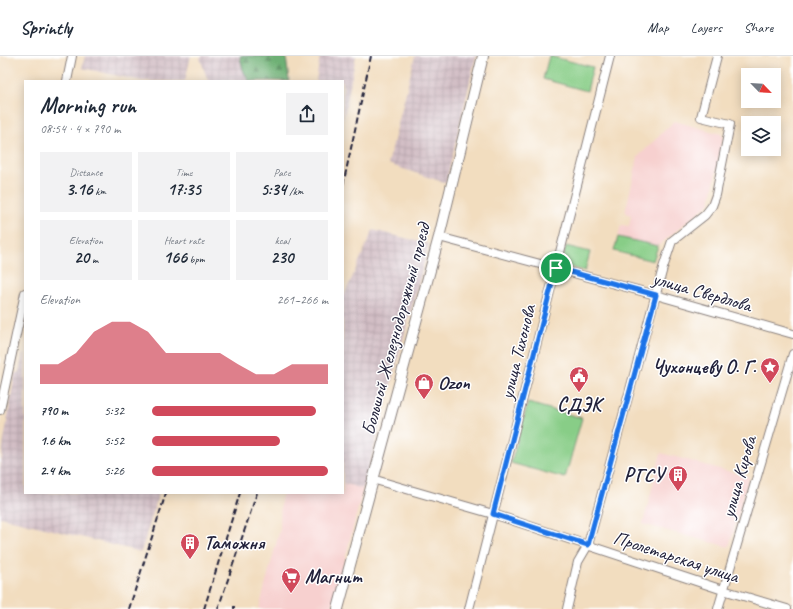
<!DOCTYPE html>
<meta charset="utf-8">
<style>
body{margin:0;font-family:Caveat,sans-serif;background:#f2f2f3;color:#1f2937;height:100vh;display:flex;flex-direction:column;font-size:15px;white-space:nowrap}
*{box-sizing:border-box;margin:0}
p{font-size:13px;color:#747a83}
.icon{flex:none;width:22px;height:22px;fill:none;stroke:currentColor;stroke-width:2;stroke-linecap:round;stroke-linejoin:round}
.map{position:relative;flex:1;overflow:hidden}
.side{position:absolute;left:24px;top:24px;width:320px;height:414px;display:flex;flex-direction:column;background:#fff;border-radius:0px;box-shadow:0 2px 10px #0003}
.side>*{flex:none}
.needle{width:26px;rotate:115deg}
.fabs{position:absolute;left:741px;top:12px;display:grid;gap:8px}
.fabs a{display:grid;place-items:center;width:40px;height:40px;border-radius:0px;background:#fff;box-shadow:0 2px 10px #0003;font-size:20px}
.pin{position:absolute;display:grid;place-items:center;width:34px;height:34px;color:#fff;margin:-17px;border:2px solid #fff;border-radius:50%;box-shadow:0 1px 4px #0007}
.round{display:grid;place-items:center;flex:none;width:42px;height:42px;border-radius:0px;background:#f2f2f3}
.head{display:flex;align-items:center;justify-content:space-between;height:68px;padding:0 16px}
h1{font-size:22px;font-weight:600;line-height:30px}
.figures{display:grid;grid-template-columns:repeat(3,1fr);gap:6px;height:68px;padding:4px 16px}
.figures div{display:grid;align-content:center;border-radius:0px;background:#f2f2f3;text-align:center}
.figures b{font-size:17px;font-weight:600}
.figures small{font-size:11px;font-weight:400}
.figures p{font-size:11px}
.chart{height:112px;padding:8px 16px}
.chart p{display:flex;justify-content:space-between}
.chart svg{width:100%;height:72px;margin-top:4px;fill:#d1495b;opacity:.7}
ul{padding:0 16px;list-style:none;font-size:13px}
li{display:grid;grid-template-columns:64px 48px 1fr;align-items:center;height:30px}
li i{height:10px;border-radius:5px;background:#d1495b}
header{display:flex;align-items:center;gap:24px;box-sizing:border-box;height:56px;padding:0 20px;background:#fff;border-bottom:1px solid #e0e1e3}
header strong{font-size:19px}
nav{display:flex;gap:22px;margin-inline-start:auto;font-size:14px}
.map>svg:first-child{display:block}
</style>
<header>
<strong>Sprintly</strong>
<nav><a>Map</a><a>Layers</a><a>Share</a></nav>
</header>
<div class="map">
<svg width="793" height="553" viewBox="0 0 793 553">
<defs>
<pattern id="industrial-grid" width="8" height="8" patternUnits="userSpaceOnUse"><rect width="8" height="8" fill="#d2bec5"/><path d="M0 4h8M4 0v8" fill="none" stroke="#b4a3aa"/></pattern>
<pattern id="forest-firs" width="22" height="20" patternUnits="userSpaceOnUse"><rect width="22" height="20" fill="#6eb074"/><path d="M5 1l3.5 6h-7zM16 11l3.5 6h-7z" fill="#5a8f60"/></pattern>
</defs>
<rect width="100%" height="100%" fill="#fff"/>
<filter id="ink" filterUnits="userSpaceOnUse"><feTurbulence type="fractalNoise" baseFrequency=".025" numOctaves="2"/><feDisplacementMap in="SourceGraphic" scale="8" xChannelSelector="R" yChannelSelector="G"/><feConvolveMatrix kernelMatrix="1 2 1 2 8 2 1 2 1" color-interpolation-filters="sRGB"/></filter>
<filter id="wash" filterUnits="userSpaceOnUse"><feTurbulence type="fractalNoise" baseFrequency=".012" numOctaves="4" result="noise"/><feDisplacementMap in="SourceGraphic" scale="16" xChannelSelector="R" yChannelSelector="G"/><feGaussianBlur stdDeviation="0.9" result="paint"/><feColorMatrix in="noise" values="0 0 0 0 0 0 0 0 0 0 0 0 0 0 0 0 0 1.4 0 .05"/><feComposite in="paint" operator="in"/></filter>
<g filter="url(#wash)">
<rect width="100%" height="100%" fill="#f2ddbf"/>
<!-- built -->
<path fill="#f7d0cf" d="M 674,65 L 721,78 L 723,81 L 710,146 L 706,150 L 658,190 L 618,181 L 621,169 L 629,170 L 631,159 L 625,157 L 638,101 Z
M 661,397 L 749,421 L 729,491 L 643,468 Z
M 343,427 L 363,433 L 332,553 L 259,553 L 280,473 L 281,444 L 283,437 L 343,437 Z"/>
<!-- industrial -->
<path fill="url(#industrial-grid)" d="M 85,0 L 191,0 L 185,25 L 142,25 L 82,12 Z
M 202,0 L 243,0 L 251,25 L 208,25 L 200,2 Z
M 320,0 L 356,0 L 343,64 L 343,25 L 316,25 Z
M 415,0 L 476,0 L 446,127 L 388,108 Z
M 373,174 L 429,188 L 363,433 L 343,427 L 343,242 Z
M 23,298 L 25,298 L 25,437 L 159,437 L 141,496 L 0,461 L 0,414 L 4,384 L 15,317 L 19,317 Z"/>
<!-- green -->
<path fill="#88cd87" stroke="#557861" d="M 549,0 L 593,11 L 587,35 L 543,23 Z
M 618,181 L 658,190 L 653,205 L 614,195 Z
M 566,190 L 590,196 L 585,215 L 561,209 Z
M 528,347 L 582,362 L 565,422 L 511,407 Z"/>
<!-- forest -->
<path fill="url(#forest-firs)" stroke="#486958" d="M 240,0 L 286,0 L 289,25 L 249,25 L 243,14 Z"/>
</g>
<g filter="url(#ink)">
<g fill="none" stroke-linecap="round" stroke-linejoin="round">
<defs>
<path id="minor" d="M 67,25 L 72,0
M 439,181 L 656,239 L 793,278
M 0,354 L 25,237
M 372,423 L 493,458 L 723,534 L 787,553
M 469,553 L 610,0
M 567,553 L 578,506 L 588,489 L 663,212 L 672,185 L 705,159 L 712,150 L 716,139 L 730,68 L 701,61 L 717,0
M 718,553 L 793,298"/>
<path id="major" d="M 338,553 L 439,181 L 483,0"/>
</defs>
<!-- minor casing -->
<use href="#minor" stroke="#8a807d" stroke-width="10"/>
<!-- major casing -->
<use href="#major" stroke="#8a807d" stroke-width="12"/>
<!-- minor -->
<use href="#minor" stroke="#fff" stroke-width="8"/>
<!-- major -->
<use href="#major" stroke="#fff" stroke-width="10"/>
<!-- rail -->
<path stroke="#22223b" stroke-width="2" stroke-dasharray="6 3" stroke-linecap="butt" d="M 343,129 L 371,0
M 129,553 L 166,437
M 204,553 L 240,437
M 218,553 L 257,437
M 234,553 L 234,550"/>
</g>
</g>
<g fill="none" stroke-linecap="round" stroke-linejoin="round" filter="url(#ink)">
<defs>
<path id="route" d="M 556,212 L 656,239 L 588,489 L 493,458 Z"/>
</defs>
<!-- route casing -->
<use href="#route" stroke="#fff" stroke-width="8"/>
<!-- route -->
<use href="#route" stroke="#1a73e8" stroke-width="5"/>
</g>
<!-- icons -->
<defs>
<symbol id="sight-pin" viewBox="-11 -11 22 30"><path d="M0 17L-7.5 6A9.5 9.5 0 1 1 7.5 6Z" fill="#d1495b" stroke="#fff"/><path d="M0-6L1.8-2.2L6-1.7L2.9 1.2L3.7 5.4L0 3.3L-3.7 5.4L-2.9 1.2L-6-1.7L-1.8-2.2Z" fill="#fff"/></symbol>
<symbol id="civic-pin" viewBox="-11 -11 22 30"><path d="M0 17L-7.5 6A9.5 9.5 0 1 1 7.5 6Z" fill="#d1495b" stroke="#fff"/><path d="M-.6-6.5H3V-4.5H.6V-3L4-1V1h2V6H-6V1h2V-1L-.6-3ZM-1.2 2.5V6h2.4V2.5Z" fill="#fff"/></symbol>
<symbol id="shop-pin" viewBox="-11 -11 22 30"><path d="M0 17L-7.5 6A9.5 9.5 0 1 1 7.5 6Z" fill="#d1495b" stroke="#fff"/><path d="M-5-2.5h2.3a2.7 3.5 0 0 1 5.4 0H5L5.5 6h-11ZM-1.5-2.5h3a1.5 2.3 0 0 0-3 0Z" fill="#fff"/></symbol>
<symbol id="building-pin" viewBox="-11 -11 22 30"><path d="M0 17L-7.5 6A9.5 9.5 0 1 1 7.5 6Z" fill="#d1495b" stroke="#fff"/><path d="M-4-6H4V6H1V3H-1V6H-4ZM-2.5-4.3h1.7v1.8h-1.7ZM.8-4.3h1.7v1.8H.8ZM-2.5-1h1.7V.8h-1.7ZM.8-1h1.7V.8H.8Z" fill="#fff"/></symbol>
<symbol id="supermarket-pin" viewBox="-11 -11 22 30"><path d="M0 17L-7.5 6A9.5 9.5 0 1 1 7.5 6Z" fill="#d1495b" stroke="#fff"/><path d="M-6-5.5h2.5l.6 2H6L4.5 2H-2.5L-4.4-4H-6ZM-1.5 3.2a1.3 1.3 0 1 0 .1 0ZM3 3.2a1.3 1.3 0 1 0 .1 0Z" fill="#fff"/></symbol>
</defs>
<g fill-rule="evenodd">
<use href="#sight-pin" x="759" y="300" width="22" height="30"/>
<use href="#civic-pin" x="568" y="309" width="22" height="30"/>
<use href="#shop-pin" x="413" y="316" width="22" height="30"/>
<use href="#building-pin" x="667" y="408" width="22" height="30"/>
<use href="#building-pin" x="179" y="476" width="22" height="30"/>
<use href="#supermarket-pin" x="280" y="510" width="22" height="30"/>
</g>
<g text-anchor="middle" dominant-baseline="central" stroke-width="3" stroke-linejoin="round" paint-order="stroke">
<!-- street labels -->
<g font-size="19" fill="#22223b" stroke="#fff">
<text transform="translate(702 236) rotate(16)">улица Свердлова</text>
<text transform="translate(396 273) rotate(-75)">Большой Железнодорожный проезд</text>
<text transform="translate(518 296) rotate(-76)">улица Тихонова</text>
<text transform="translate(739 421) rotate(-74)">улица Кирова</text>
<text transform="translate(676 501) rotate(18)">Пролетарская улица</text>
</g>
<!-- poi labels -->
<g font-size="19" font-weight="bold" fill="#22223b" stroke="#fff" text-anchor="start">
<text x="756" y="311" text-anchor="end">Чухонцеву О. Г.</text>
<text x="438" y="327">Ozon</text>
<text x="579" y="349" text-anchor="middle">СДЭК</text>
<text x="664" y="419" text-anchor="end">РГСУ</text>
<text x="204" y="487">Таможня</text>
<text x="305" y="521">Магнит</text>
</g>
</g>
</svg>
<div class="fabs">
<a><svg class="needle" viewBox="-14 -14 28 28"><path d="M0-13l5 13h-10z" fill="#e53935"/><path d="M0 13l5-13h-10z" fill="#747a83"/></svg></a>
<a><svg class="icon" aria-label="layers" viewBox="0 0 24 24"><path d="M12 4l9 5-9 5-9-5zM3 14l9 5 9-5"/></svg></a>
</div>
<div class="pin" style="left:556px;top:212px;background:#1e9e55"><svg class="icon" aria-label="arrive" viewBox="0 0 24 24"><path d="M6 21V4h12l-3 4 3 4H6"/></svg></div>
<section class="side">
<div class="head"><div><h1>Morning run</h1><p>08:54 · 4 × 790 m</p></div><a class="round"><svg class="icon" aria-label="share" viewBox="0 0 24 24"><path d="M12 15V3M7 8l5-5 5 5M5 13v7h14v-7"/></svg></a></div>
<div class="figures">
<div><p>Distance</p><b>3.16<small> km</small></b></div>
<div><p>Time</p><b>17:35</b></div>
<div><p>Pace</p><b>5:34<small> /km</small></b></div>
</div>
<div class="figures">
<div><p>Elevation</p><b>20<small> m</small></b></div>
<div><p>Heart rate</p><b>166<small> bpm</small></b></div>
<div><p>kcal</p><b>230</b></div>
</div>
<div class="chart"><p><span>Elevation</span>261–266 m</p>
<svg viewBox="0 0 160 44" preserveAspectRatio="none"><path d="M0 44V32L10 32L20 25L30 12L40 6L50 6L60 12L70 25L80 25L90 25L100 25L110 32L120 38L130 38L140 32L150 32L160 32V44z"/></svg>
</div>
<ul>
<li><b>790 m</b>5:32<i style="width:93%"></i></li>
<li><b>1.6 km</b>5:52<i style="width:73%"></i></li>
<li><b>2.4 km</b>5:26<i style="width:100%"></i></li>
</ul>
</section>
</div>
